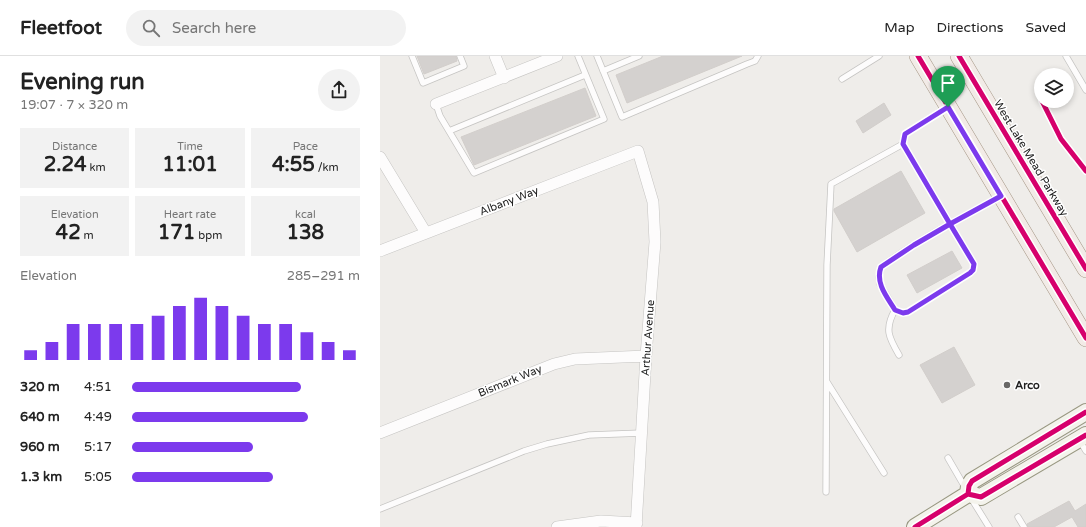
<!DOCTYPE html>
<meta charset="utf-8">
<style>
body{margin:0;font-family:"Varela Round",sans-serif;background:#f2f2f2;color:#222;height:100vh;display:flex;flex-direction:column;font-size:15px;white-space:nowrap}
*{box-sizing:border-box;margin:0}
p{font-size:13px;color:#767676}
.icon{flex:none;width:22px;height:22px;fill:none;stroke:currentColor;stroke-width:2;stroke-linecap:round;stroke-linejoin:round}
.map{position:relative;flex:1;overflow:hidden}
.sheet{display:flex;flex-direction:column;background:#fff;width:380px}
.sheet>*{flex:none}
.tools{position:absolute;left:654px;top:12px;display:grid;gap:8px}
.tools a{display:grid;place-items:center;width:40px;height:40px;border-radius:50%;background:#fff;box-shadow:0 2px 6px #0003;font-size:20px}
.pin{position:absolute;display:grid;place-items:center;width:34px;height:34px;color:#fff;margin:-41px -17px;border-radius:50% 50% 50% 0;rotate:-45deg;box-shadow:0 0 4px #0007}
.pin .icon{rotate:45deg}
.round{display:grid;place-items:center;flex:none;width:42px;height:42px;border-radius:21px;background:#f2f2f2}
.head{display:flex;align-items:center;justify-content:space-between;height:68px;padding:0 20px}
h1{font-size:22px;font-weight:800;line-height:30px}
.figures{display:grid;grid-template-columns:repeat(3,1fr);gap:6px;height:68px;padding:4px 20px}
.figures div{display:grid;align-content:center;border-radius:0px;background:#f2f2f2;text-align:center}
.figures b{font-size:20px;font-weight:800}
.figures small{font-size:11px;font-weight:400}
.figures p{font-size:11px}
.chart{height:112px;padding:8px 20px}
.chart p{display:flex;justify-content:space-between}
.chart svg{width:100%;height:72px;margin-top:4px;stroke:#7c3aed;stroke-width:6}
ul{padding:0 20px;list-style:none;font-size:13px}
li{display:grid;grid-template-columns:64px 48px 1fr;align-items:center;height:30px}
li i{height:10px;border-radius:5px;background:#7c3aed}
header{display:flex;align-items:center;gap:24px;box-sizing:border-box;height:56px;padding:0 20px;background:#fff;border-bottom:1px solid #e0e0e0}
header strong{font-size:19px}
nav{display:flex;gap:22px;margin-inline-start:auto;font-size:14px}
.search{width:280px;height:36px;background:#f2f2f2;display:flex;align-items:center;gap:10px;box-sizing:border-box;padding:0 14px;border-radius:22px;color:#767676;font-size:15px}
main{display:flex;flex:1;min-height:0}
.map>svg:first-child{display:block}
</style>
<header>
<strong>Fleetfoot</strong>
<div class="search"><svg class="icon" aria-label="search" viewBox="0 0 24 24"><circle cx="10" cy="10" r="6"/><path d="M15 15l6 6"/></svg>Search here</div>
<nav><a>Map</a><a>Directions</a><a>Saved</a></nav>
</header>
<main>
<section class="sheet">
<div class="head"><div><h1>Evening run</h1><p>19:07 · 7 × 320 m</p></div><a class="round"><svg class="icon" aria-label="share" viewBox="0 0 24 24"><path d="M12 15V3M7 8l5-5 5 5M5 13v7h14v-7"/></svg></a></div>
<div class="figures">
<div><p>Distance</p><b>2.24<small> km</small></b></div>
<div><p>Time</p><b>11:01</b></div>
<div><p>Pace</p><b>4:55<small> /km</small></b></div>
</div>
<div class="figures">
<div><p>Elevation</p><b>42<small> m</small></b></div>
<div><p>Heart rate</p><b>171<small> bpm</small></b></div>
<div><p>kcal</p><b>138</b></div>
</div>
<div class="chart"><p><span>Elevation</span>285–291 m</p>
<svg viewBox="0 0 160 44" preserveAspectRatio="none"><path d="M5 44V38M15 44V33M25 44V22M35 44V22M45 44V22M55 44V22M65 44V17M75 44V11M85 44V6M95 44V11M105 44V17M115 44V22M125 44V22M135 44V27M145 44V33M155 44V38"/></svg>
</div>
<ul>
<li><b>320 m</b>4:51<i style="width:74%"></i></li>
<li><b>640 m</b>4:49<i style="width:77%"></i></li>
<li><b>960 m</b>5:17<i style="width:53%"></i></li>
<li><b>1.3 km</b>5:05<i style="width:62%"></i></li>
</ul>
</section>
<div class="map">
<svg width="706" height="471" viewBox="0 0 706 471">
<rect width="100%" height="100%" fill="#efedea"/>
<!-- building -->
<path fill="#d4d1cf" stroke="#d2cecb" d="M 37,0 L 76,0 L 77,5 L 44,18 Z
M 283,0 L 362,0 L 247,47 L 236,19 Z
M 205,32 L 216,60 L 94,109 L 81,81 Z
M 504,47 L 511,59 L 483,77 L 476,65 Z
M 521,115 L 545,157 L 477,196 L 454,155 L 454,153 Z
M 572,195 L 582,212 L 537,237 L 527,219 Z
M 574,291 L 595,329 L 562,347 L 540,309 Z
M 689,445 L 695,455 L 706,448 L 706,471 L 698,471 L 692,461 L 674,471 L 648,471 L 647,468 Z"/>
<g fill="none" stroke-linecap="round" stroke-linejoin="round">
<defs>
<path id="lane" d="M 32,0 L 43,27 L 84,10 L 80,0
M 217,0 L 242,61 L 367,8 L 375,5 L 378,0
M 686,0 L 706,34
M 223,15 L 259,0
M 462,23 L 499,0
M 56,48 L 60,60 L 94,117 L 224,63 L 198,0
M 69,75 L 205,19
M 523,88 L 525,78 L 567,51
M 515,254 C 504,273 509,282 519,299
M 447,326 L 504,417
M 700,385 L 706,395
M 568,402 L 586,433
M 446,436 L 447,209 L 451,128 L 523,88 L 594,208 L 593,213 L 590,217 L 528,256 L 523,257 L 515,254 L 500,228 L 499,221 L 501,211 C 537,184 579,163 619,141
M 591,442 L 609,471
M 0,453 L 144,395 L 167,388 L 209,379 L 262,377
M 638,461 L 644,471"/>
<path id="street" d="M 115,0 L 124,22
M 56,48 L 177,0
M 0,101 L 46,177
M 0,195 L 258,95 L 273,146 L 275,186 L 266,300 L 256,471
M 0,377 L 174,308 L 195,303 L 266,300
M 177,471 L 221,465 L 257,467"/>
<path id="secondary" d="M 588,438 L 589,430 L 592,425 L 706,356
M 535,471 L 588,438 L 601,441 L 706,379"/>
<path id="primary" d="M 538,0 L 706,282
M 579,0 L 706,213"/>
</defs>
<!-- lane casing -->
<use href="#lane" stroke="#c5c4c2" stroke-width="7"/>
<!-- street casing -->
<use href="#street" stroke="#c5c4c2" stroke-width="12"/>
<!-- secondary casing -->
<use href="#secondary" stroke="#999882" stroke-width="18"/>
<!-- primary casing -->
<use href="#primary" stroke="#a59786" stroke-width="18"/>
<!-- lane -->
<use href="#lane" stroke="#fdfcfc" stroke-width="5.5"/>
<!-- street -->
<use href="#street" stroke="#fdfcfc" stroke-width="11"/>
<!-- secondary -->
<use href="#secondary" stroke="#f4f3ec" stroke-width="16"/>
<!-- primary -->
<use href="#primary" stroke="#f2ebe7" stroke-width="17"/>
<defs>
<path id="cycleway" d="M 538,0 L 706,282
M 579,0 L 706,213
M 662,45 L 681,83 L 706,115
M 588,438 L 589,430 L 592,425 L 706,356
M 535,471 L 588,438 L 601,441 L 706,379"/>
</defs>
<!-- cycleway casing -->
<use href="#cycleway" stroke="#fff" stroke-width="8"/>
<!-- cycleway -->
<use href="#cycleway" stroke="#d6006c" stroke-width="5"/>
</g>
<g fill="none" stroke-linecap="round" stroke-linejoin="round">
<defs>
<path id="route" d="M 568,51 L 525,78 L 523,88 L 570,168 L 534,189 L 501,211 C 495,227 507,241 515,254 L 523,257 L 528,256 L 590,217 L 593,214 L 594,208 L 570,168 L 621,140 L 568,51"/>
</defs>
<!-- route casing -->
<use href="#route" stroke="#fff" stroke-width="8"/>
<!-- route -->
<use href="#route" stroke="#7c3aed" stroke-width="5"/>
</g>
<!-- markers -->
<circle fill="#696867" stroke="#fff" stroke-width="1.5" cx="627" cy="329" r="4"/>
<g text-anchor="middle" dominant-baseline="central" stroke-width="3" stroke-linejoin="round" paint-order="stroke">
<!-- street labels -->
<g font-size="11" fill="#212121" stroke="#fff">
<text transform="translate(651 102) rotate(59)">West Lake Mead Parkway</text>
<text transform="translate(129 145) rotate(-21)">Albany Way</text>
<text transform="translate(268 282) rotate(-86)">Arthur Avenue</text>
<text transform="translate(130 325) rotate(-22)">Bismark Way</text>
</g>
<!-- poi labels -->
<g font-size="11" font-weight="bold" fill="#212121" stroke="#fff" text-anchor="start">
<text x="635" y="329">Arco</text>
</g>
</g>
</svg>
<div class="tools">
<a><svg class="icon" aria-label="layers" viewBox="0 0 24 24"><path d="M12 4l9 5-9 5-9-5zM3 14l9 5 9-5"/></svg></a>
</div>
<div class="pin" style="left:568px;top:51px;background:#1e9e55"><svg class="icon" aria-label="arrive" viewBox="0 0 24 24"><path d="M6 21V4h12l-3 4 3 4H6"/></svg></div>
</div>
</main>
